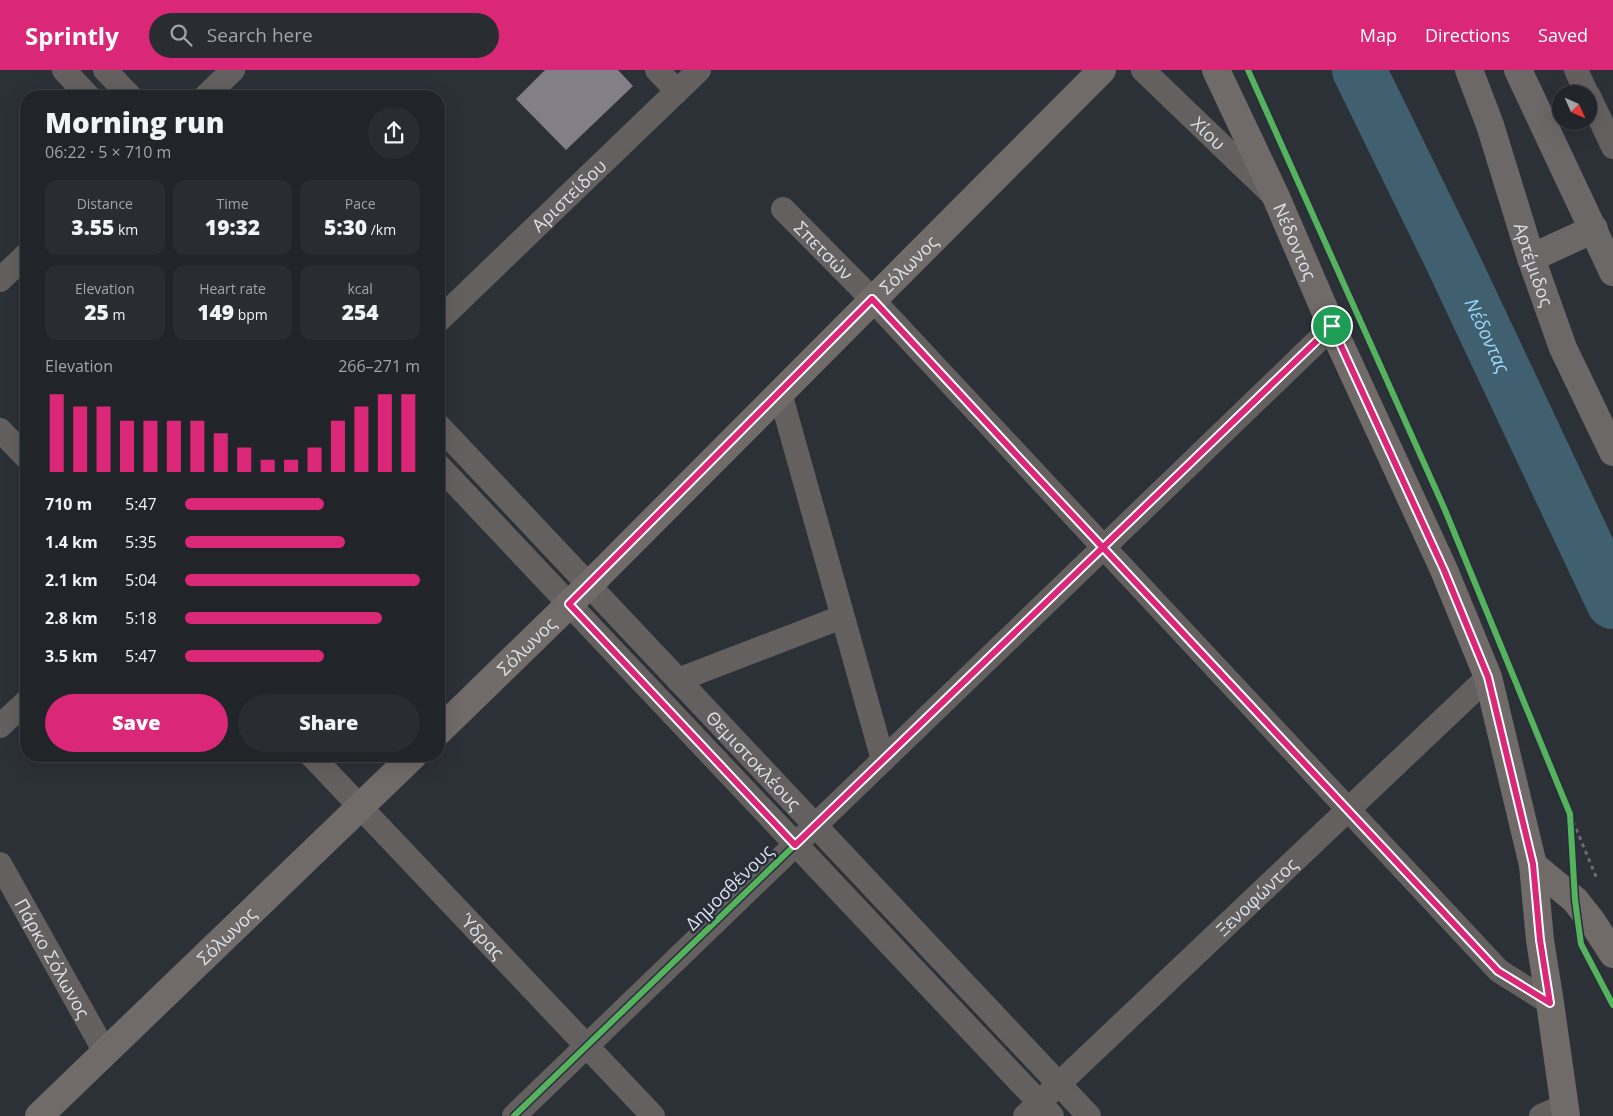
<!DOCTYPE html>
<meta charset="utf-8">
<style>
body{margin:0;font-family:"Open Sans",sans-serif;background:#292c31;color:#f1f3f6;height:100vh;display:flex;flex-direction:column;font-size:19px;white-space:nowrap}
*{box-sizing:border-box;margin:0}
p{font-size:16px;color:#a2a4a8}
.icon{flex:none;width:28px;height:28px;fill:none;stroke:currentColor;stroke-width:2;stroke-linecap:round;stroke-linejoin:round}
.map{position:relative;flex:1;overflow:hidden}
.details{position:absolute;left:20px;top:20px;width:425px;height:672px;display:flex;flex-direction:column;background:#212429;border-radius:20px;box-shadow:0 5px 20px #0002,0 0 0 1px #3e4146}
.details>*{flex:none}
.needle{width:32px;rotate:135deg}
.buttons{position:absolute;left:1552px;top:15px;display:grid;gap:10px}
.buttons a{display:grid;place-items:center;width:45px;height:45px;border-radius:50%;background:#212429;box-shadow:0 5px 20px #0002,0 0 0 1px #3e4146;font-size:25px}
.pin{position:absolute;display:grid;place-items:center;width:42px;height:42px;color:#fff;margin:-21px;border:2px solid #fff;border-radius:50%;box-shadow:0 1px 5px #0007}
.round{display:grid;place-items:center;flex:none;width:52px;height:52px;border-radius:26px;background:#292c31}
.head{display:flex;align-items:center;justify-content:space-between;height:85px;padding:0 25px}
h1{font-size:28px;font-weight:800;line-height:38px}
.stats{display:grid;grid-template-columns:repeat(3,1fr);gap:8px;height:85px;padding:5px 25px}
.stats div{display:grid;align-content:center;border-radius:12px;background:#292c31;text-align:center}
.stats b{font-size:21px;font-weight:800}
.stats small{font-size:14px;font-weight:400}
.stats p{font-size:14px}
.chart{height:140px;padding:10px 25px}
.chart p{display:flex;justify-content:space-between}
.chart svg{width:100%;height:90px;margin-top:5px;stroke:#db2777;stroke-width:6}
.cta{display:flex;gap:10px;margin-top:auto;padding:10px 25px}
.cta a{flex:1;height:58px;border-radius:30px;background:#db2777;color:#fff;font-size:20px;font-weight:800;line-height:58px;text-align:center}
.cta a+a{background:#292c31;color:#f1f3f6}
ul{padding:0 25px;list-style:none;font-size:16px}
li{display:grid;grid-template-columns:80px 60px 1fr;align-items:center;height:38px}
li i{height:12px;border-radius:6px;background:#db2777}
header{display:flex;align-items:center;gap:30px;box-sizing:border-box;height:70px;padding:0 25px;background:#db2777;color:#fff}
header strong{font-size:24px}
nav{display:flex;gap:28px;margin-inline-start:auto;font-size:18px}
.search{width:350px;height:45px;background:#292c31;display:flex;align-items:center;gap:12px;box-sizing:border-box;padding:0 18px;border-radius:28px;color:#a2a4a8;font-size:19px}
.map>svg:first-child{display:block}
</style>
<header>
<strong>Sprintly</strong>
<div class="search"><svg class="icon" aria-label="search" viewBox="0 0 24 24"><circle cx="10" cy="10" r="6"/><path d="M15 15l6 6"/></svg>Search here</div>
<nav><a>Map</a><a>Directions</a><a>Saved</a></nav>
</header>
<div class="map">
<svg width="1613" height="1046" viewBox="0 0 1613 1046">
<rect width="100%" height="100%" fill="#2c3037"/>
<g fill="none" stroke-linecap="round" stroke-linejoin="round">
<!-- river -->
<path stroke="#405f6f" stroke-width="54" id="s1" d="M 1359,0 L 1449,184 L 1613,532"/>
</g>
<!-- building -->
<path fill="#837f86" d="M 545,0 L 618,0 L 633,16 L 566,80 L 516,29 Z"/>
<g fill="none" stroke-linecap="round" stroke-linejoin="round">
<!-- path -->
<path stroke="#6d6b6c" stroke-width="3" stroke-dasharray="4 4" stroke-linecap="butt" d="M 1570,744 L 1597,809"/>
<!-- street -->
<g stroke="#63605f" stroke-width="24">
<path d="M 64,0 L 88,26"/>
<path d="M 105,0 L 130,26"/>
<path d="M 657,0 L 677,21"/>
<path id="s2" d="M 1143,0 L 1271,123"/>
<path d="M 1576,0 L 1587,24"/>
<path d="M 206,26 L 233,0"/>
<path d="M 1589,26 L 1613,77"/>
<path id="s3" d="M 783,139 L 872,229 L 1499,901 L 1550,933"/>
<path d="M 0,210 L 26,185"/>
<path id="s4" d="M 439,250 L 699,0"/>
<path d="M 780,323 L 883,690"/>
<path id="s5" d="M 439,356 L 1089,1046"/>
<path d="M 0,360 L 26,387"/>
<path d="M 439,396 L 1052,1046"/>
<path d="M 678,610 L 842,547"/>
<path d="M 0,656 L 26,632"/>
<path id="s6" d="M 312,686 L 653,1046"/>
<path id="s7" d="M 0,794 L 105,982"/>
<path d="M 514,1046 L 1332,257"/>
<path id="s8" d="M 1025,1046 L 1488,607"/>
<path d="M 1541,1046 L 1564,1036"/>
</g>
<!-- secondary -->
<g stroke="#706b69" stroke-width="28">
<path id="s9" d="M 1216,0 L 1276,127 L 1332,257 L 1444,500 L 1488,607 L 1533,795 L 1540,870 L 1550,933 L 1566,1046"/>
<path id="s10" d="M 439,661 L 589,515 L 1102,0"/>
<path d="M 1533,795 L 1575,830 L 1593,853 L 1613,884"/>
<path id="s11" d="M 39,1046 L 413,686"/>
</g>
<!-- primary -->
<g stroke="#6d6868" stroke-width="28">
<path id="s12" d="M 1469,0 L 1490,55 L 1531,188 L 1563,278 L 1613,382"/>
<path d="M 1518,0 L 1613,202"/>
<path d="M 1531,188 L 1594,159"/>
</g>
<defs>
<path id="cycleway" d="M 1248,0 L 1445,440 L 1570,744 L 1575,830 L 1581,874 L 1613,935
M 514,1046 L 1332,257"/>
</defs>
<!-- cycleway casing -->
<use href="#cycleway" stroke="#282f3b" stroke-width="9"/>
<!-- cycleway -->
<use href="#cycleway" stroke="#56b35d" stroke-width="6"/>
</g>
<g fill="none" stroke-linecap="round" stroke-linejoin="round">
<defs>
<path id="route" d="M 1332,256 C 1153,429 974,602 795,775 L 569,534 L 872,229 C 965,330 1058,430 1152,530 L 1498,901 L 1550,933 L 1540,870 L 1533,794 L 1488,607 L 1444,500 L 1332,256"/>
</defs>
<!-- route casing -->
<use href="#route" stroke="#fff" stroke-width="10"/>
<!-- route -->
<use href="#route" stroke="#db2777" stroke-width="6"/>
</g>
<g text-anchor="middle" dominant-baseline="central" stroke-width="5" stroke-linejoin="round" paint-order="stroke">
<!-- street labels -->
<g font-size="18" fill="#dce1e9" stroke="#282f3b">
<text stroke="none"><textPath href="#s2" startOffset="91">Χίου</textPath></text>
<text stroke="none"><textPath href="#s4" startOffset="180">Αριστείδου</textPath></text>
<text stroke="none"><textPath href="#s9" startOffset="189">Νέδοντος</textPath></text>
<text stroke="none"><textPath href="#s3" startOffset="58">Σπετσών</textPath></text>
<text stroke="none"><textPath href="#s10" startOffset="662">Σόλωνος</textPath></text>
<text stroke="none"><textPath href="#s12" startOffset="205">Αρτέμιδος</textPath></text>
<text stroke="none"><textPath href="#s10" startOffset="122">Σόλωνος</textPath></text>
<text stroke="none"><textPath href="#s5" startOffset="459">Θεμιστοκλέους</textPath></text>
<text transform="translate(729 817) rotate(-44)">Δημοσθένους</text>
<text stroke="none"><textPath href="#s8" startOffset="319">Ξενοφώντος</textPath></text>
<text stroke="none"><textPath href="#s11" startOffset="260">Σόλωνος</textPath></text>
<text stroke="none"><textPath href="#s6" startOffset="248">Ύδρας</textPath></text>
<text stroke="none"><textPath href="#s7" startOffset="108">Πάρκο Σόλωνος</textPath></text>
</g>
<!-- water labels -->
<g font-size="19" font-style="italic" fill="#99d8f8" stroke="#282f3b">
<text stroke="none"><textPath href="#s1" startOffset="295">Νέδoντας</textPath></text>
</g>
</g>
</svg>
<div class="buttons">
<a><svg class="needle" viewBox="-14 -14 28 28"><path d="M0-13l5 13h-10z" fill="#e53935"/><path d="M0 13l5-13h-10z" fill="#a2a4a8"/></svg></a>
</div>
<div class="pin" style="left:1332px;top:256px;background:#1e9e55"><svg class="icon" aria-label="arrive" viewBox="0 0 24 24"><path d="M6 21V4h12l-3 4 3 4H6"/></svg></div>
<section class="details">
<div class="head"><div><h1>Morning run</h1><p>06:22 · 5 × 710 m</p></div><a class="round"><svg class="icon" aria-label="share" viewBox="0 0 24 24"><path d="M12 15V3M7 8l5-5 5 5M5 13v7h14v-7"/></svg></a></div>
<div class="stats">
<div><p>Distance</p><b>3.55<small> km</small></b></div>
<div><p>Time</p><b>19:32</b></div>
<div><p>Pace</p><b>5:30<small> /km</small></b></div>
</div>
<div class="stats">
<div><p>Elevation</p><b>25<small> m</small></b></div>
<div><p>Heart rate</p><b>149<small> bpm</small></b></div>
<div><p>kcal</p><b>254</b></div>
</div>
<div class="chart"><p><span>Elevation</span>266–271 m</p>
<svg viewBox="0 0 160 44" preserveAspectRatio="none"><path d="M5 44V6M15 44V12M25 44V12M35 44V19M45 44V19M55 44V19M65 44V19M75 44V25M85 44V32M95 44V38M105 44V38M115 44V32M125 44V19M135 44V12M145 44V6M155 44V6"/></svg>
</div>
<ul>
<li><b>710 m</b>5:47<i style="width:59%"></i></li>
<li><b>1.4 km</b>5:35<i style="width:68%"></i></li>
<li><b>2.1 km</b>5:04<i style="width:100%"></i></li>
<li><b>2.8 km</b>5:18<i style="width:84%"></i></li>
<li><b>3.5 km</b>5:47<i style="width:59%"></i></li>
</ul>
<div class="cta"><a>Save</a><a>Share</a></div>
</section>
</div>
